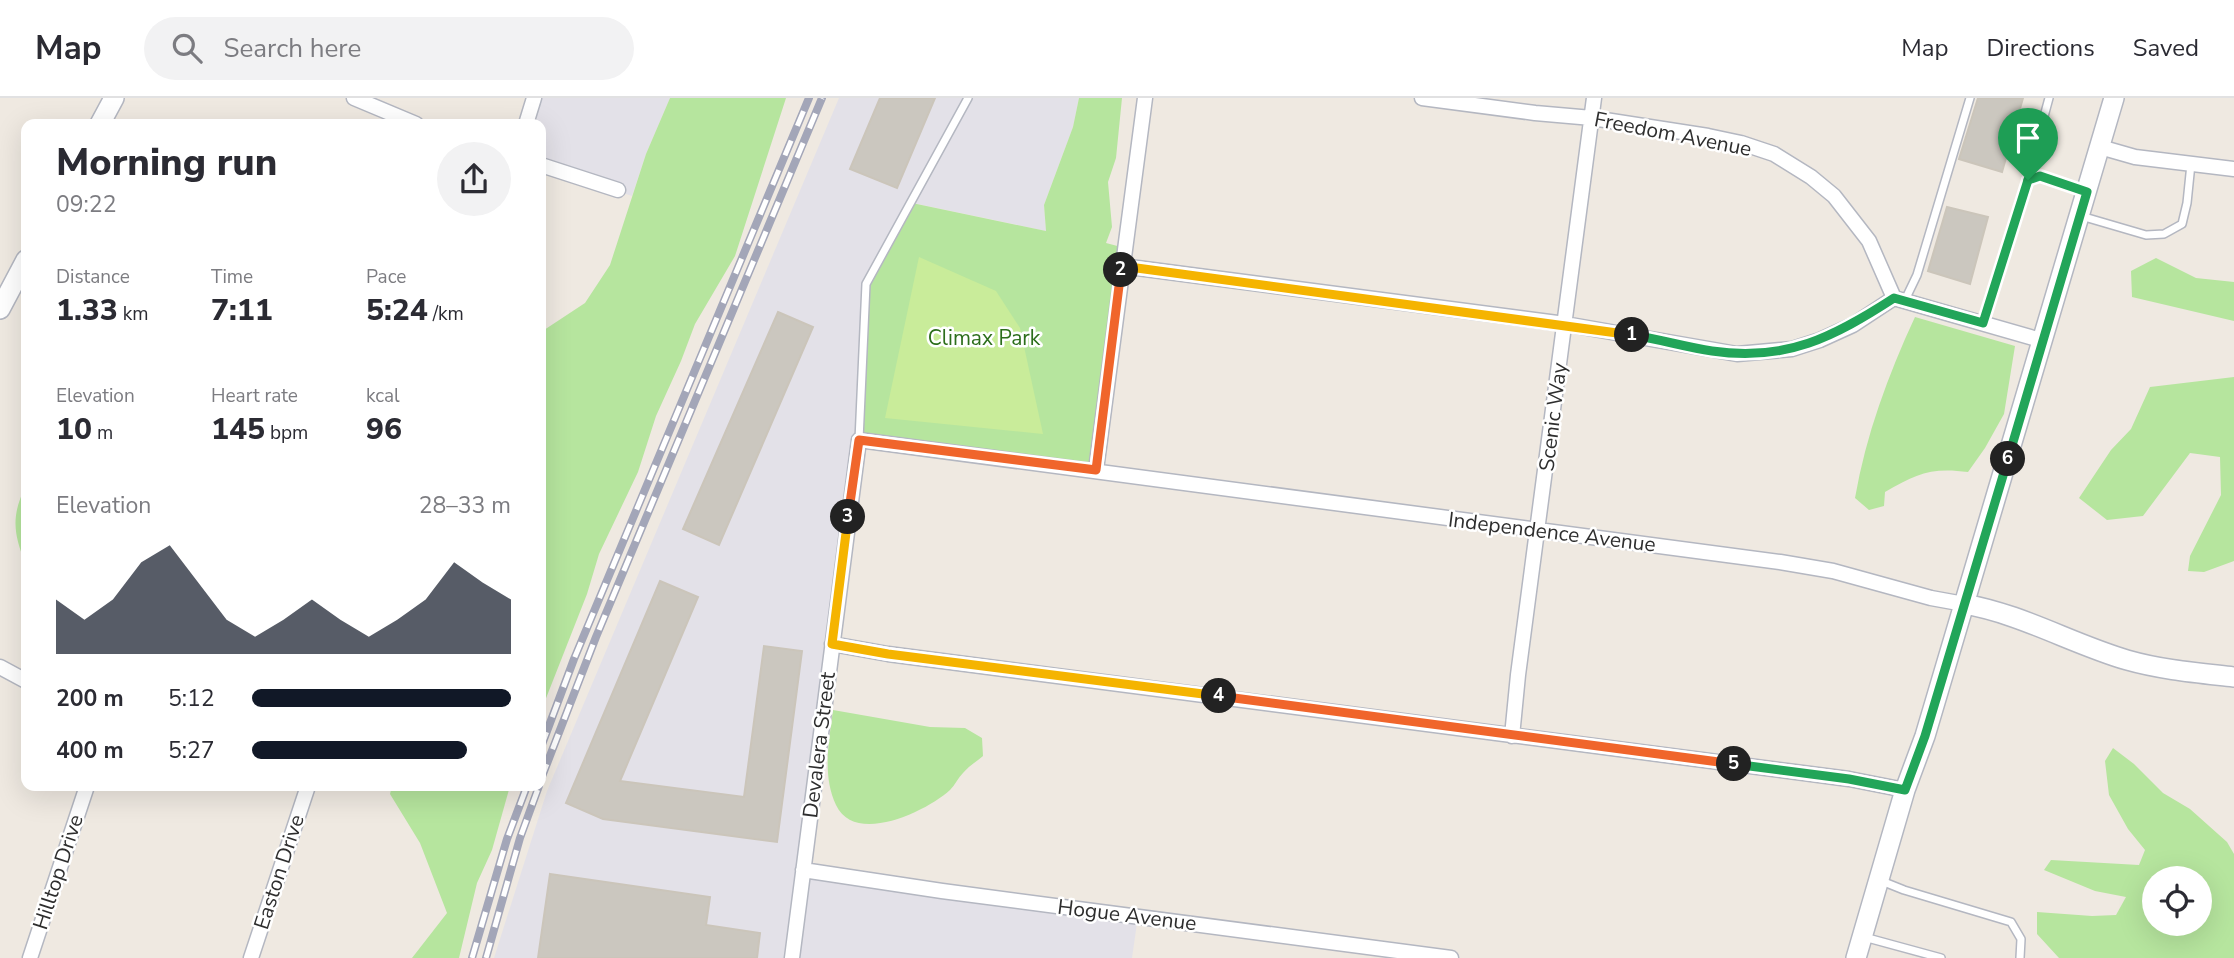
<!DOCTYPE html>
<meta charset="utf-8">
<style>
body{margin:0;font-family:"Nunito Sans",sans-serif;background:#f2f2f3;color:#2b2b33;height:100vh;display:flex;flex-direction:column;font-size:26px;white-space:nowrap}
*{box-sizing:border-box;margin:0}
p{font-size:23px;color:#7c7c81}
.icon{flex:none;width:38px;height:38px;fill:none;stroke:currentColor;stroke-width:2;stroke-linecap:round;stroke-linejoin:round}
.map{position:relative;flex:1;overflow:hidden}
.details{position:absolute;left:21px;top:21px;width:525px;height:672px;display:flex;flex-direction:column;background:#fff;border-radius:14px;box-shadow:0 7px 28px #0002}
.details>*{flex:none}
.tools{position:absolute;left:2142px;top:768px;display:grid;gap:14px}
.tools a{display:grid;place-items:center;width:70px;height:70px;border-radius:50%;background:#fff;box-shadow:0 7px 28px #0002;font-size:35px}
.pin{position:absolute;display:grid;place-items:center;width:60px;height:60px;color:#fff;margin:-72px -30px;border-radius:50% 50% 50% 0;rotate:-45deg;box-shadow:0 0 7px #0007}
.pin .icon{rotate:45deg}
.km{position:absolute;width:35px;height:35px;margin:-18px;border-radius:50%;background:#222;color:#fff;font-size:19px;line-height:35px;text-align:center}
.round{display:grid;place-items:center;flex:none;width:74px;height:74px;border-radius:37px;background:#f2f2f3}
.headline{display:flex;align-items:center;justify-content:space-between;height:119px;padding:0 35px}
h1{font-size:38px;font-weight:800;line-height:52px}
.figures{display:grid;grid-template-columns:repeat(3,1fr);gap:10px;height:119px;padding:7px 35px}
.figures div{display:grid;align-content:center}
.figures b{font-size:30px;font-weight:800}
.figures small{font-size:19px;font-weight:400}
.figures p{font-size:19px}
.chart{height:196px;padding:14px 35px}
.chart p{display:flex;justify-content:space-between}
.chart svg{width:100%;height:126px;margin-top:7px;fill:#111827;opacity:.7}
ul{padding:0 35px;list-style:none;font-size:23px}
li{display:grid;grid-template-columns:112px 84px 1fr;align-items:center;height:52px}
li i{height:18px;border-radius:9px;background:#111827}
header{display:flex;align-items:center;gap:42px;box-sizing:border-box;height:98px;padding:0 35px;background:#fff;border-bottom:2px solid #e1e1e2}
header strong{font-size:33px}
nav{display:flex;gap:38px;margin-inline-start:auto;font-size:24px}
.search{width:490px;height:63px;background:#f2f2f3;display:flex;align-items:center;gap:18px;box-sizing:border-box;padding:0 24px;border-radius:38px;color:#7c7c81;font-size:26px}
.map>svg:first-child{display:block}
</style>
<header>
<strong>Map</strong>
<div class="search"><svg class="icon" aria-label="search" viewBox="0 0 24 24"><circle cx="10" cy="10" r="6"/><path d="M15 15l6 6"/></svg>Search here</div>
<nav><a>Map</a><a>Directions</a><a>Saved</a></nav>
</header>
<div class="map">
<svg width="2234" height="860" viewBox="0 0 2234 860">
<rect width="100%" height="100%" fill="#efe9e1"/>
<!-- industrial -->
<path fill="#e3e1e8" d="M 534,0 L 670,0 L 646,56 L 632,98 L 541,67 L 541,26 L 526,26 Z
M 839,0 L 1079,0 L 1073,29 L 1044,107 L 1046,133 L 913,105 L 859,342 L 803,771 L 1138,818 L 1132,860 L 494,860 L 547,693 Z"/>
<!-- green -->
<path fill="#b6e59e" fill-rule="evenodd" d="M 670,0 L 786,0 L 735,158 L 695,226 L 681,263 L 656,318 L 638,374 L 599,456 L 587,496 L 541,613 L 541,234 L 585,205 L 610,167 L 646,56 Z
M 1079,0 L 1122,0 L 1116,60 L 1108,84 L 1112,129 L 1106,145 L 1125,150 L 1096,372 L 859,342 L 866,186 L 912,105 L 1046,133 L 1044,107 L 1073,29 Z
M 2156,160 L 2196,180 L 2234,184 L 2234,223 L 2132,199 L 2131,173 Z
M 1915,219 L 2015,248 L 2004,316 L 1985,350 L 1968,374 C 1931,369 1916,376 1885,394 L 1884,408 L 1869,412 L 1855,400 C 1866,337 1888,277 1915,219 Z
M 2234,279 L 2234,463 L 2204,474 L 2188,473 L 2190,458 L 2221,397 L 2220,359 L 2190,355 L 2143,418 L 2107,422 L 2079,400 L 2111,352 L 2131,331 L 2150,289 Z
M 26,387 L 26,467 C 13,435 11,418 26,387 Z
M 833,612 L 930,629 L 965,630 L 982,640 L 983,658 C 977,663 969,668 963,675 C 958,680 955,687 950,692 C 927,713 855,748 836,707 C 822,678 829,643 833,612 Z
M 2113,650 L 2134,666 L 2163,695 L 2190,711 L 2227,744 L 2234,756 L 2234,860 L 2059,860 L 2037,836 L 2037,814 L 2092,818 L 2116,817 L 2126,799 L 2095,793 L 2044,772 L 2051,762 L 2139,767 L 2145,752 L 2128,731 L 2109,697 L 2105,663 ZM 2154,780 L 2200,780 L 2200,826 L 2154,826 Z
M 392,688 L 510,688 L 492,752 L 477,785 L 459,860 L 412,860 L 447,815 L 420,745 L 390,696 Z"/>
<!-- pitch -->
<path fill="#c9ec9a" d="M 919,159 L 996,193 L 1020,230 L 1043,336 L 885,320 Z"/>
<!-- building -->
<path fill="#cbc7bf" stroke="#cbc5ba" stroke-width="2" d="M 880,0 L 935,0 L 897,90 L 850,71 Z
M 1978,0 L 2023,0 L 2002,74 L 1959,61 Z
M 1947,109 L 1988,119 L 1970,186 L 1928,173 Z
M 778,214 L 813,229 L 719,447 L 683,431 Z
M 660,483 L 698,499 L 620,683 L 744,699 L 764,548 L 802,553 L 777,744 L 603,721 L 566,705 Z
M 550,776 L 710,799 L 706,827 L 760,835 L 757,860 L 538,860 Z"/>
<g fill="none" stroke-linecap="round" stroke-linejoin="round">
<defs>
<path id="lane" d="M 2034,80 L 2033,59 L 2049,0
M 2081,118 L 2146,137 L 2164,136 L 2182,126 L 2187,105 L 2191,66
M 1905,202 L 1917,177 L 1970,0
M 1983,225 L 2028,82 L 2040,78 L 2083,93
M 859,342 L 866,186 L 968,0
M 1879,782 L 1904,792 L 2011,824 L 2021,841 L 2020,860
M 1864,839 L 1941,860"/>
<path id="street" d="M 354,0 L 416,26
M 1422,0 L 1535,15 L 1592,20 L 1708,38 L 1741,45 L 1774,56 L 1811,79 L 1834,98 L 1869,143 L 1894,200
M 526,26 L 534,0
M 2100,49 L 2135,59 L 2234,71
M 541,67 L 618,92
M 1122,168 L 1565,226 L 1737,256 L 1792,251 L 1820,242 L 1853,227 L 1894,200 L 2044,243
M 1096,372 L 1145,0
M 832,546 L 888,556 L 1849,681 L 1905,692
M 0,569 L 26,583
M 1512,638 L 1518,577 L 1594,0
M 803,772 L 942,793 L 1451,860
M 30,860 L 87,688
M 251,860 L 308,688
M 792,860 L 859,342 L 1780,464 L 1833,473 L 1931,500 L 1964,506"/>
<path id="secondary" d="M 100,26 L 114,0
M 0,211 L 26,162
M 1964,506 C 2022,516 2072,546 2127,562 C 2162,572 2199,575 2234,579
M 1856,860 L 1905,692 L 1925,638 L 2114,0"/>
</defs>
<!-- lane casing -->
<use href="#lane" stroke="#b4b7c1" stroke-width="10"/>
<!-- street casing -->
<use href="#street" stroke="#b4b7c1" stroke-width="17"/>
<!-- secondary casing -->
<use href="#secondary" stroke="#b4b7c1" stroke-width="22"/>
<!-- lane -->
<use href="#lane" stroke="#fff" stroke-width="7"/>
<!-- street -->
<use href="#street" stroke="#fff" stroke-width="14"/>
<!-- secondary -->
<use href="#secondary" stroke="#fff" stroke-width="19"/>
<defs>
<path id="rail" d="M 541,649 L 574,561 L 809,0
M 541,681 L 596,539 L 822,0
M 472,860 L 507,741 L 527,688
M 486,860 L 520,740 L 539,688"/>
</defs>
<!-- rail casing -->
<use href="#rail" stroke="#a3a6b8" stroke-width="8"/>
<!-- rail -->
<use href="#rail" stroke="#fff" stroke-width="5" stroke-dasharray="16" stroke-linecap="butt"/>
</g>
<g fill="none" stroke-linecap="round" stroke-linejoin="round">
<defs>
<path id="split-1" d="M 1632,237 C 1659,241 1685,249 1712,253 C 1786,264 1834,239 1894,200 L 1983,225 L 2028,82"/>
<path id="split-2" d="M 1121,172 L 1122,168 L 1632,237"/>
<path id="split-3" d="M 848,419 L 859,342 L 1096,372 L 1121,172"/>
<path id="split-4" d="M 848,419 L 832,546 L 888,556 L 1219,598"/>
<path id="split-5" d="M 1219,598 L 1734,666"/>
<path id="split-6" d="M 1734,666 L 1849,681 L 1905,692 L 1925,638 L 2008,361"/>
<path id="split-7" d="M 2008,361 L 2087,94 L 2040,78 L 2028,82"/>
</defs>
<!-- split-1 casing -->
<use href="#split-1" stroke="#fff" stroke-width="14"/>
<!-- split-2 casing -->
<use href="#split-2" stroke="#fff" stroke-width="14"/>
<!-- split-3 casing -->
<use href="#split-3" stroke="#fff" stroke-width="14"/>
<!-- split-4 casing -->
<use href="#split-4" stroke="#fff" stroke-width="14"/>
<!-- split-5 casing -->
<use href="#split-5" stroke="#fff" stroke-width="14"/>
<!-- split-6 casing -->
<use href="#split-6" stroke="#fff" stroke-width="14"/>
<!-- split-7 casing -->
<use href="#split-7" stroke="#fff" stroke-width="14"/>
<!-- split-1 -->
<use href="#split-1" stroke="#22a559" stroke-width="9"/>
<!-- split-2 -->
<use href="#split-2" stroke="#f5b400" stroke-width="9"/>
<!-- split-3 -->
<use href="#split-3" stroke="#f0652b" stroke-width="9"/>
<!-- split-4 -->
<use href="#split-4" stroke="#f5b400" stroke-width="9"/>
<!-- split-5 -->
<use href="#split-5" stroke="#f0652b" stroke-width="9"/>
<!-- split-6 -->
<use href="#split-6" stroke="#22a559" stroke-width="9"/>
<!-- split-7 -->
<use href="#split-7" stroke="#22a559" stroke-width="9"/>
</g>
<g text-anchor="middle" dominant-baseline="central" stroke-width="5" stroke-linejoin="round" paint-order="stroke">
<!-- street labels -->
<g font-size="21" fill="#2e2e2e" stroke="#fff">
<text transform="translate(1673 36) rotate(11)">Freedom Avenue</text>
<text transform="translate(1553 319) rotate(-83)">Scenic Way</text>
<text transform="translate(1552 434) rotate(7)">Independence Avenue</text>
<text transform="translate(819 647) rotate(-83)">Devalera Street</text>
<text transform="translate(58 774) rotate(-72)">Hilltop Drive</text>
<text transform="translate(279 774) rotate(-72)">Easton Drive</text>
<text transform="translate(1127 817) rotate(7)">Hogue Avenue</text>
</g>
<!-- park labels -->
<g font-size="21" fill="#2c6e1b" stroke="#fff">
<text x="984" y="240">Climax Park</text>
</g>
</g>
</svg>
<div class="tools">
<a><svg class="icon" aria-label="locate" viewBox="0 0 24 24"><circle cx="12" cy="12" r="6"/><path d="M12 2v4M12 18v4M2 12h4M18 12h4"/></svg></a>
</div>
<div class="pin" style="left:2028px;top:82px;background:#1e9e55"><svg class="icon" aria-label="arrive" viewBox="0 0 24 24"><path d="M6 21V4h12l-3 4 3 4H6"/></svg></div>
<b class="km" style="left:1632px;top:237px">1</b>
<b class="km" style="left:1121px;top:172px">2</b>
<b class="km" style="left:848px;top:419px">3</b>
<b class="km" style="left:1219px;top:598px">4</b>
<b class="km" style="left:1734px;top:666px">5</b>
<b class="km" style="left:2008px;top:361px">6</b>
<section class="details">
<div class="headline"><div><h1>Morning run</h1><p>09:22</p></div><a class="round"><svg class="icon" aria-label="share" viewBox="0 0 24 24"><path d="M12 15V3M7 8l5-5 5 5M5 13v7h14v-7"/></svg></a></div>
<div class="figures">
<div><p>Distance</p><b>1.33<small> km</small></b></div>
<div><p>Time</p><b>7:11</b></div>
<div><p>Pace</p><b>5:24<small> /km</small></b></div>
</div>
<div class="figures">
<div><p>Elevation</p><b>10<small> m</small></b></div>
<div><p>Heart rate</p><b>145<small> bpm</small></b></div>
<div><p>kcal</p><b>96</b></div>
</div>
<div class="chart"><p><span>Elevation</span>28–33 m</p>
<svg viewBox="0 0 160 44" preserveAspectRatio="none"><path d="M0 44V25L10 32L20 25L30 12L40 6L50 19L60 32L70 38L80 32L90 25L100 32L110 38L120 32L130 25L140 12L150 19L160 25V44z"/></svg>
</div>
<ul>
<li><b>200 m</b>5:12<i style="width:100%"></i></li>
<li><b>400 m</b>5:27<i style="width:83%"></i></li>
</ul>
</section>
</div>
